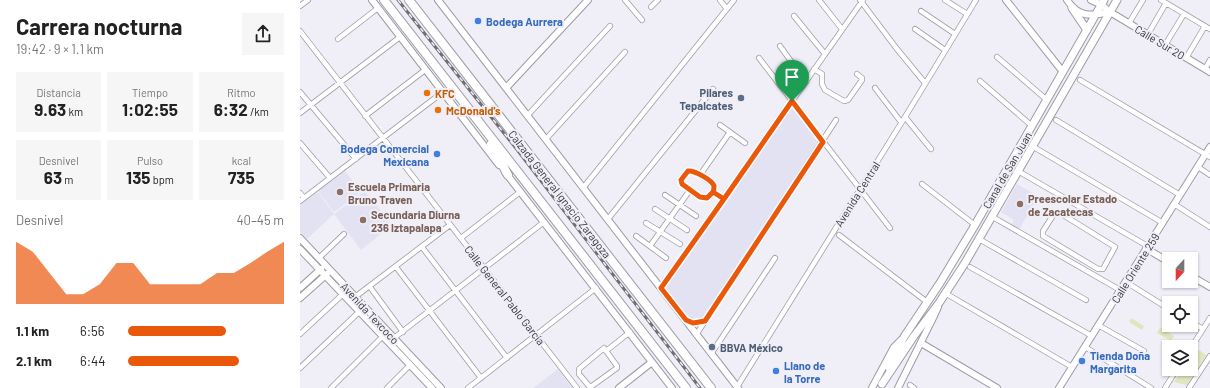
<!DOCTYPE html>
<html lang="es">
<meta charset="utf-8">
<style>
body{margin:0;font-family:Barlow,sans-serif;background:#f6f6f6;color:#222;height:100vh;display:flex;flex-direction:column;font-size:15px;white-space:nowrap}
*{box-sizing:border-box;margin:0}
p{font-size:13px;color:#767676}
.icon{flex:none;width:22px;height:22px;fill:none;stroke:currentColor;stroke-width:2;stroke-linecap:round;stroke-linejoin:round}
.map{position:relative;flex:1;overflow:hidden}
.side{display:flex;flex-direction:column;background:#fff;width:300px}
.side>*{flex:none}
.needle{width:26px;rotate:201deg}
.tools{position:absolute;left:862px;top:252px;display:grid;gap:8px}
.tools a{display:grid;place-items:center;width:36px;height:36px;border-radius:0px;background:#fff;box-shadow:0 1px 3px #0004;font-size:20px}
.pin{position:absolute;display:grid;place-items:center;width:34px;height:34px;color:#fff;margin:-41px -17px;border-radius:50% 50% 50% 0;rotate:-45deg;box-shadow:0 0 4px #0007}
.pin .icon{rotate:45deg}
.round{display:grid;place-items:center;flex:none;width:42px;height:42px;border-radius:0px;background:#f6f6f6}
.headline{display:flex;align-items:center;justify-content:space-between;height:68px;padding:0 16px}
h1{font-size:22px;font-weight:700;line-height:30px}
.figures{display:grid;grid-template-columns:repeat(3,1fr);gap:6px;height:68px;padding:4px 16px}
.figures div{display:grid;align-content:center;border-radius:0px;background:#f6f6f6;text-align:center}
.figures b{font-size:17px;font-weight:700}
.figures small{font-size:11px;font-weight:400}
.figures p{font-size:11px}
.chart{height:112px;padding:8px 16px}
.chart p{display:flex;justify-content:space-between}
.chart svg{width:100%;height:72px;margin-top:4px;fill:#ea580c;opacity:.7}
ul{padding:0 16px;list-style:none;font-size:13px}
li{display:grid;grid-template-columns:64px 48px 1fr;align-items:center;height:30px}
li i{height:10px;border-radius:5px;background:#ea580c}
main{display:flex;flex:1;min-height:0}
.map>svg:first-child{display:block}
</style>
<main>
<section class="side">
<div class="headline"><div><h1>Carrera nocturna</h1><p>19:42 · 9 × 1.1 km</p></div><a class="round"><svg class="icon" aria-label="share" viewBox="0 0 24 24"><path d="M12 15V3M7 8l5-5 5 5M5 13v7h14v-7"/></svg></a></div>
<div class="figures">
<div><p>Distancia</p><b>9.63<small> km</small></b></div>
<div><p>Tiempo</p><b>1:02:55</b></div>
<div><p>Ritmo</p><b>6:32<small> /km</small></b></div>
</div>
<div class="figures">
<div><p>Desnivel</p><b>63<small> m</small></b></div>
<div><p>Pulso</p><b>135<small> bpm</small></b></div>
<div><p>kcal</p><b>735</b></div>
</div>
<div class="chart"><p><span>Desnivel</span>40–45 m</p>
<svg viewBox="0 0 160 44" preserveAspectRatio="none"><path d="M0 44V6L10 12L20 25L30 38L40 38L50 32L60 19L70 19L80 32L90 32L100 32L110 32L120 25L130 25L140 19L150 12L160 6V44z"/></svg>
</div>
<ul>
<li><b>1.1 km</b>6:56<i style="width:63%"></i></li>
<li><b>2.1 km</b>6:44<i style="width:71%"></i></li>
</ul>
</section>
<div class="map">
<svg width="910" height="388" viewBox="0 0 910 388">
<rect width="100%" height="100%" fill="#f0eff8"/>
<!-- built -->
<path fill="#e3e2f2" d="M 492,104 L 521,142 L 406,316 L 402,319 L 395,320 L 389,318 L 364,287 Z
M 45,171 L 61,192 L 34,212 L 18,191 Z
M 717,184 L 738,196 L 719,230 L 711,225 L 714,220 L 701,212 Z
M 65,191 L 68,196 L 70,195 L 91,226 L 61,250 L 34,214 Z
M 18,192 L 34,214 L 7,239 L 0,232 L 0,205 Z
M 258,369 L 272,388 L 233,388 Z"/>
<!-- green -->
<path fill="#dfe6bc" d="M 831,318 L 844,326 L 842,330 L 829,322 Z
M 860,328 L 874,336 L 871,341 L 857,333 Z
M 896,348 L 906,355 L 896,371 L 891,368 L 891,356 Z
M 883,369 L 888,369 L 894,373 L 887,385 L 874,382 Z"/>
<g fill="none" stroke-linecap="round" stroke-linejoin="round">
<defs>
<path id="street" d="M 325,0 L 342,20
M 420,0 L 427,9
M 519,0 L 542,29
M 560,0 L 597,49 L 625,83
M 645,0 L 667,14
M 861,0 L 910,29
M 0,6 L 8,0
M 351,7 L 358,0
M 621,11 L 655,34
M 494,16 L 525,54
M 829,23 L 843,0
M 615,29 L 645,50
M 0,31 L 277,388
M 848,34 L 866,3
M 38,39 L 78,8
M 865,45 L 884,14
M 480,46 L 506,82
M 697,57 L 747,100
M 459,58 L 590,228
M 886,58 L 905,26
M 514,69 L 522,74 L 522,84 L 525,90 L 544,101 L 548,100 L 562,80 L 562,78 L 557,74
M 905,69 L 910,60
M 780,80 L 910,157
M 680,81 L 732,126
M 575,88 L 601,122
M 0,92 L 56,159
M 0,113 L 100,37
M 65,116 L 125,70
M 227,116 L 310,26
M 605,117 L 631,149
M 756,120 L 880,195
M 420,125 L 445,143
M 246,139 L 325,52
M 0,143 L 30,178
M 732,146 L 863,223
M 898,167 L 910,175
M 388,171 L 395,172 L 412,183 C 414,186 415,189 413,192 C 406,207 389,190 382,184 L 381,180 Z
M 718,171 L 844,244 L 847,249
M 400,175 L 430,132
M 622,184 L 675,225
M 283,188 L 434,0
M 413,192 L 424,199
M 0,193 L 4,198
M 365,195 L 396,216
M 0,201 L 143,92
M 874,204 L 910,227
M 355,209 L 387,230
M 757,212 L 760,213 L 815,247 L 803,269 L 798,269 L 743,236 L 743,231 L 754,214 Z
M 691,216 L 820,290
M 308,219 L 413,89
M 346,223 L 380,244
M 539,235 L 627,302
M 336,236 L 366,258
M 161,238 L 220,192
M 679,239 L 786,300
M 350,246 L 390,190
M 122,247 L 207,358
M 19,258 L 44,234
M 96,267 L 181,378
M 670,267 L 792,336
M 826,282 L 869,309
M 70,287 L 103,332
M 361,288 L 563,0
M 645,293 L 772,367
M 55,297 L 150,225
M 386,320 L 393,323 L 405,321
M 891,322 L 903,329
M 798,325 L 844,351
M 0,334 L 43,294
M 396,335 L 536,120
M 785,347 L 851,388
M 304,348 L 317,366 L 317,368 L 292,386 L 289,386 L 279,374 L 279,369 Z
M 891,348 L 910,318
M 306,351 L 330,332
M 411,354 L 475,258
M 0,368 L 59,312
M 610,385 L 614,388
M 437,387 L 605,117 L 676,0
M 31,388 L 82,337 L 94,338 L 244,222
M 87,388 L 110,365
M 168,388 L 296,288
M 865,388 L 877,369
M 889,388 L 910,356"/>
<path id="secondary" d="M 72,0 L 199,165
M 138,0 L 438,388
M 706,0 L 763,72
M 767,0 C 779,18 791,16 810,12
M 791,0 L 802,5 L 810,12 L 910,72
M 206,88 L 288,0
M 205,172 L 372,388
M 0,238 L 141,388
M 0,249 L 132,388
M 847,249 L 869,262
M 891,276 L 910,287
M 0,288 L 21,269
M 0,298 L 27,274
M 621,343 L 697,388
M 319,388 L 352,362
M 572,388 L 594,347 L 601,340
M 598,388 L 633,318 L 638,307
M 759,388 L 910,147"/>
<path id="primary" d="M 772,8 L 787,30
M 589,368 L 604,337 L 640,283 L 675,225 L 804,0
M 582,384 L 614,336 L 639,303 L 665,263 L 817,0"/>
<path id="highway" d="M 84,0 L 386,388
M 109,0 L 411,388
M 191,144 L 208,175"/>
</defs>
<!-- street casing -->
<use href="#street" stroke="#9d9ca5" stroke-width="6"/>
<!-- secondary casing -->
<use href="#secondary" stroke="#9d9ca5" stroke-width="8"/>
<!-- primary casing -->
<use href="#primary" stroke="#9d9ca5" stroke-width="9"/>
<!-- highway casing -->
<use href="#highway" stroke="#9d9ca5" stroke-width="10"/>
<!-- street -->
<use href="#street" stroke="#fff" stroke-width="4.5"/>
<!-- secondary -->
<use href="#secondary" stroke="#fff" stroke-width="6"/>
<!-- primary -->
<use href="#primary" stroke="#fff" stroke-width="7"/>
<!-- highway -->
<use href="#highway" stroke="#fff" stroke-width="8"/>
<defs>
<path id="rail" d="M 98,0 L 215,147 L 400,388"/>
</defs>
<!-- rail casing -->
<use href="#rail" stroke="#6e6e73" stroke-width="3"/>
<!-- rail -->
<use href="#rail" stroke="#f0eff8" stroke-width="1.5" stroke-dasharray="4.5" stroke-linecap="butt"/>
</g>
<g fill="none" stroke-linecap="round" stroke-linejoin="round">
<defs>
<path id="route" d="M 492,101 L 424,199 L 413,192 C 414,190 414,188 414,186 C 412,180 394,170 388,171 L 381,180 L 382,184 L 400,197 L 407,198 L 413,192 L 424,199 L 361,288 L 386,320 L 393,323 L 405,321 L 523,142 L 492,101"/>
</defs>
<!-- route casing -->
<use href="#route" stroke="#fff" stroke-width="8"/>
<!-- route -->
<use href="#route" stroke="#ea580c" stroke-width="5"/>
</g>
<!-- markers -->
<g fill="#3f7fe0" stroke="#f0eff8" stroke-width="1.5">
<circle cx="178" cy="21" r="4"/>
<circle cx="137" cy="154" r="4"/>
<circle cx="782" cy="361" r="4"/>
<circle cx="476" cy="371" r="4"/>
</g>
<g fill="#e8710a" stroke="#f0eff8" stroke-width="1.5">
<circle cx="127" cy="93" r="4"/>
<circle cx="138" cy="110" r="4"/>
</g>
<g fill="#5c6f8a" stroke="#f0eff8" stroke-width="1.5">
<circle cx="441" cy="98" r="4"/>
<circle cx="412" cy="347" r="4"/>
</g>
<g fill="#8d6e63" stroke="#f0eff8" stroke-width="1.5">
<circle cx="40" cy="192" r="4"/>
<circle cx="720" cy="204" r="4"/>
<circle cx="63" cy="220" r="4"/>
</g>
<g text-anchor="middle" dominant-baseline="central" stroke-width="4" stroke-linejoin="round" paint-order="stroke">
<!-- shop labels -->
<g font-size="11" font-weight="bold" fill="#366cbe" stroke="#f0eff8" text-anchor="start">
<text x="186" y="21">Bodega Aurrera</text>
<text x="129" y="148" text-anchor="end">Bodega Comercial<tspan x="129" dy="13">Mexicana</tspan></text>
<text x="790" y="355">Tienda Doña<tspan x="790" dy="13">Margarita</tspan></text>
<text x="484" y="365">Llano de<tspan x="484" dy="13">la Torre</tspan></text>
</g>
<!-- street labels -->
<g font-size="11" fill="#353539" stroke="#f0eff8">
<text transform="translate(860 42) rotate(31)">Calle Sur 20</text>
<text transform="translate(707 170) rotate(-60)">Canal de San Juan</text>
<text transform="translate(260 194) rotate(52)">Calzada General Ignacio Zaragoza</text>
<text transform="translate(557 194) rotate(-58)">Avenida Central</text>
<text transform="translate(835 268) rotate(-58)">Calle Oriente 259</text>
<text transform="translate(205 295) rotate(52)">Calle General Pablo García</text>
<text transform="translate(70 313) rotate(47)">Avenida Texcoco</text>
</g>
<!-- service labels -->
<g font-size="11" font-weight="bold" fill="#4e5e75" stroke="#f0eff8" text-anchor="end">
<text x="433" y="92">Pilares<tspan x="433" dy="13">Tepalcates</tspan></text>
<text x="420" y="347" text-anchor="start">BBVA México</text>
</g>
<!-- food labels -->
<g font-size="11" font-weight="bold" fill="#c56008" stroke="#f0eff8" text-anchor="start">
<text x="135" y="93">KFC</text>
<text x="146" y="110">McDonald's</text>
</g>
<!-- education labels -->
<g font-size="11" font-weight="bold" fill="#785e54" stroke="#f0eff8" text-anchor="start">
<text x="48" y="186">Escuela Primaria<tspan x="48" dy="13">Bruno Traven</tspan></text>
<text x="728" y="198">Preescolar Estado<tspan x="728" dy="13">de Zacatecas</tspan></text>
<text x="71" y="214">Secundaria Diurna<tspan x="71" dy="13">236 Iztapalapa</tspan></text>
</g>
</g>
</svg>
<div class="tools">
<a><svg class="needle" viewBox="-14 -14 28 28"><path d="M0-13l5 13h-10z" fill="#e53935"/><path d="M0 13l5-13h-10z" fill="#767676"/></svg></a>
<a><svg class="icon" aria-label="locate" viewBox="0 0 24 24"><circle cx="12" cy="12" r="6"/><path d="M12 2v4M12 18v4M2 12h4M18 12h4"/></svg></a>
<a><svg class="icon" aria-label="layers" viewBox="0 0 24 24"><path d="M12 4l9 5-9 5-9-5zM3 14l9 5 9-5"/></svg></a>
</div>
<div class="pin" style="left:492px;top:101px;background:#1e9e55"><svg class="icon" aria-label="arrive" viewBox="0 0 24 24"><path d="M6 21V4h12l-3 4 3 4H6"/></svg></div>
</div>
</main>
